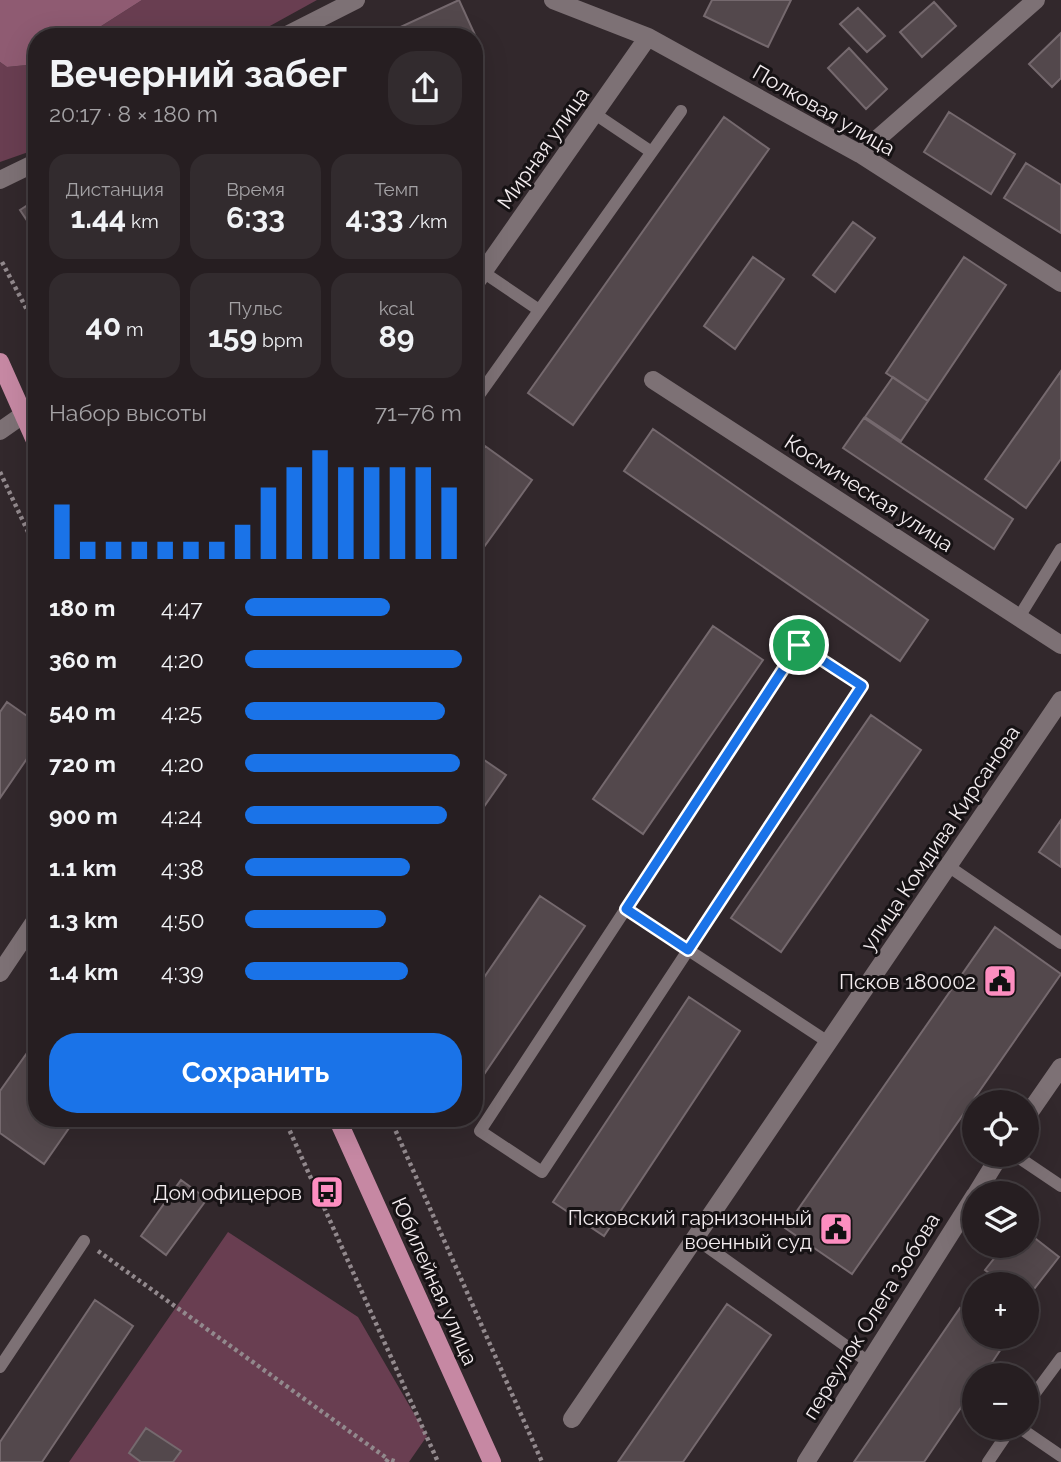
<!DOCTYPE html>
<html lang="ru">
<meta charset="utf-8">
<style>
body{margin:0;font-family:Raleway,sans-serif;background:#322b2e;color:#f1f3f6;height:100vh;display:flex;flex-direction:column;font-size:26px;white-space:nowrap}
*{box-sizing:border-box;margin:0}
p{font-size:23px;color:#a4a2a5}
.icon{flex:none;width:38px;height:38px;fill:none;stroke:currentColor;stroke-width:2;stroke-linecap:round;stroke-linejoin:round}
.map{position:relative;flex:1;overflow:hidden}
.sheet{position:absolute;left:28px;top:28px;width:455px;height:1099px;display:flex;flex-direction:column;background:#261e21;border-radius:28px;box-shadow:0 7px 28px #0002,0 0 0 2px #423c3f}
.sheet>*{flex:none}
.tools{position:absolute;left:962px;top:1090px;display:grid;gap:14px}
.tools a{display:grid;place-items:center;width:77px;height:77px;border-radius:50%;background:#261e21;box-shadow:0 7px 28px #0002,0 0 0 2px #423c3f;font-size:35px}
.pin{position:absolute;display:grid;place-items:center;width:60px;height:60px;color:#fff;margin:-30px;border:4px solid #fff;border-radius:50%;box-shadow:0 2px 7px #0007}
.round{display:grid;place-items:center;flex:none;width:74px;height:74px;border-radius:28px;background:#322b2e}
.headline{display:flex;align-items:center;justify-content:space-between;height:119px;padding:0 21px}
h1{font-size:38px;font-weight:700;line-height:52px}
.metrics{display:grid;grid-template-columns:repeat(3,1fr);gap:10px;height:119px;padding:7px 21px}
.metrics div{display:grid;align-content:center;border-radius:18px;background:#322b2e;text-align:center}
.metrics b{font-size:30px;font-weight:700}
.metrics small{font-size:19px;font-weight:400}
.metrics p{font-size:19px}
.chart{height:196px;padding:14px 21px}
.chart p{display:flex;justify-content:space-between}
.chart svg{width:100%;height:126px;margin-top:7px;stroke:#1a73e8;stroke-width:6}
.action{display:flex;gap:14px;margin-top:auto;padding:14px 21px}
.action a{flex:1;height:80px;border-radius:28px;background:#1a73e8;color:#fff;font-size:28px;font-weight:700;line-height:80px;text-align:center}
ul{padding:0 21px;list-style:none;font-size:23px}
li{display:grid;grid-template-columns:112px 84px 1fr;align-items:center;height:52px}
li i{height:18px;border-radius:9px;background:#1a73e8}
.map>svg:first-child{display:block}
</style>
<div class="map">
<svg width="1061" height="1462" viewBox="0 0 1061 1462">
<rect width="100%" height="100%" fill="#32282c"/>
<!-- green -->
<path fill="#693e51" d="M 142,0 L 317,0 L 250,37 L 84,37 Z
M 0,62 L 7,67 L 37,64 L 37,149 L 0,162 Z
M 228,1232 L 358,1317 L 427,1436 L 409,1462 L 69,1462 Z"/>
<!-- water -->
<path fill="#8f5b72" d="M 0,0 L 142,0 L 84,37 L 37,37 L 37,64 L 7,67 L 0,62 Z"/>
<!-- building -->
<path fill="#53484c" stroke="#75696e" stroke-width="2" d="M 459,0 L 480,46 L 474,48 L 474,37 L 397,37 L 394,30 Z
M 712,0 L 791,0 L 768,47 L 704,16 Z
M 934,2 L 956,26 L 922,57 L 900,32 Z
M 858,8 L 885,36 L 867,52 L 840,24 Z
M 1061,33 L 1061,78 L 1052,87 L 1029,64 Z
M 849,48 L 887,89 L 866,109 L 828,68 Z
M 949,112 L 1015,154 L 991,194 L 924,152 Z
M 724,117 L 769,149 L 573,425 L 528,393 Z
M 1026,163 L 1061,185 L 1061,233 L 1004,198 Z
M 37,199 L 37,229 L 34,231 L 20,210 Z
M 853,222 L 875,238 L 835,292 L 813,275 Z
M 753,257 L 784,279 L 735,349 L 704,326 Z
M 964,257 L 1006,285 L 928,401 L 886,373 Z
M 1061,371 L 1061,459 L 1026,508 L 985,479 Z
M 893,377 L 928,401 L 901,441 L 865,417 Z
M 864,418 L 1013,519 L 994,549 L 843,448 Z
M 653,429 L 928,620 L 900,661 L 624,471 Z
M 485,446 L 532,480 L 474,561 L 474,460 Z
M 713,626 L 763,660 L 643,834 L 593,799 Z
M 7,702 L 37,723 L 37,744 L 0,798 L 0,712 Z
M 871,715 L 921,750 L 781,952 L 731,918 Z
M 474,753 L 506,775 L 474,821 Z
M 1061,820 L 1061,867 L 1039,852 Z
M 540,896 L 585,926 L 474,1089 L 474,992 Z
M 995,927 L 1061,974 L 852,1274 L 785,1228 Z
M 689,997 L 740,1031 L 604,1236 L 553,1202 Z
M 37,1039 L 37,1118 L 76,1118 L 44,1164 L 0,1133 L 0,1091 Z
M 181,1180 L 207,1199 L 166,1255 L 141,1236 Z
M 1027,1232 L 1059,1257 L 1027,1298 L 1027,1284 L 1003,1284 L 985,1270 L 1004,1246 L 1027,1246 Z
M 95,1300 L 133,1326 L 42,1462 L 0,1462 L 0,1442 Z
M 727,1304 L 771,1335 L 683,1462 L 618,1462 Z
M 960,1308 L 975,1318 L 975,1337 L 1003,1337 L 1007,1340 L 983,1376 L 975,1376 L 975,1387 L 924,1462 L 854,1462 Z
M 146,1428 L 181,1451 L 173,1462 L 141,1462 L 129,1453 Z"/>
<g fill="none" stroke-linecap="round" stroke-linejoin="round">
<!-- path -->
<path stroke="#92898d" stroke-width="4.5" stroke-dasharray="3.5 3.5" stroke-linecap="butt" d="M 2,262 L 37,329
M 0,472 L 37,551
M 284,1118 L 438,1462
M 390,1118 L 542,1462
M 98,1251 L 388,1459
M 386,1462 L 388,1459 L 397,1462"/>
<!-- lane -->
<path stroke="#7d7175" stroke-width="12" d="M 595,114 L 650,151
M 483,272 L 539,310
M 474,402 L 681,111
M 1019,617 L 1061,549
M 799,645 L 862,686 L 542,1172 L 480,1131 Z
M 948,866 L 1061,943
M 626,909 L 828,1042
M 1015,1155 L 1061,1186
M 695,1238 L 867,1361
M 0,1367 L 84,1241
M 1027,1404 L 1061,1358
M 1020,1428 L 1061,1456
M 988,1462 L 1011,1428"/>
<!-- street -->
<path stroke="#7d7175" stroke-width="18" d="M 553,0 L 648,37 L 860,154 L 1061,283
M 283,37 L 356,0
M 860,154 L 1036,0
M 0,180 L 37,162
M 474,285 L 648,37
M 653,380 L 1061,645
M 0,431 L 37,405
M 0,973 L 37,918
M 1027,1116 L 1061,1067
M 976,1194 L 1000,1155
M 572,1419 L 1061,700
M 806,1462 L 975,1195"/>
<!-- primary -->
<path stroke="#c688a3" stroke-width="18" d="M 0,362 L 37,445
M 337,1118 L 492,1462"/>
</g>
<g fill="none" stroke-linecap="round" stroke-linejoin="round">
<defs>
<path id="route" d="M 799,645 L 862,686 L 688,950 L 626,909 Z"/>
</defs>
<!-- route casing -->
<use href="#route" stroke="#fff" stroke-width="14"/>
<!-- route -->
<use href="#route" stroke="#1a73e8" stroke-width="9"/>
</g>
<!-- icons -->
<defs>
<symbol id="civic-square" viewBox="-11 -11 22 22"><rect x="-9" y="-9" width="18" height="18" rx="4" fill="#fd8ec0" stroke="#161214"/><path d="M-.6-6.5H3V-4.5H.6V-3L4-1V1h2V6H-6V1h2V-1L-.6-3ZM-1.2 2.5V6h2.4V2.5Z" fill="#111"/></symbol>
<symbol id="bus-square" viewBox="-11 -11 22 22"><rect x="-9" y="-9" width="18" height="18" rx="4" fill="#fd8ec0" stroke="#161214"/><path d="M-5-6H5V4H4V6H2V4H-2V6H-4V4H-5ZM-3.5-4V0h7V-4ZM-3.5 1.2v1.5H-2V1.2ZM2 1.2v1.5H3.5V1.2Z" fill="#111"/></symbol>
</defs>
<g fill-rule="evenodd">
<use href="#civic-square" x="981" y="962" width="38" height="38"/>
<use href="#bus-square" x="308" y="1173" width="38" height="38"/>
<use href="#civic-square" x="817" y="1210" width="38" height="38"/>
</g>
<g text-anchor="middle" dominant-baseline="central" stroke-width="6" stroke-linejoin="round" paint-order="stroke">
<!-- street labels -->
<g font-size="21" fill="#f3ecef" stroke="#161214">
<text transform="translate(824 110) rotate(30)">Полковая улица</text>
<text transform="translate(543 148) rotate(-55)">Мирная улица</text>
<text transform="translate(869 493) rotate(33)">Космическая улица</text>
<text transform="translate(940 838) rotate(-56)">улица Комдива Кирсанова</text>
<text transform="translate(435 1281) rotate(66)">Юбилейная улица</text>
<text transform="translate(871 1316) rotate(-58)">переулок Олега Зобова</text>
</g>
<!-- poi labels -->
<g font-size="21" fill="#f3ecef" stroke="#161214" text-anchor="end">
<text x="976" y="981">Псков 180002</text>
<text x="302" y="1192">Дом офицеров</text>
<text x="812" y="1217">Псковский гарнизонный<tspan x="812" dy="24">военный суд</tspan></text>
</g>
</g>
</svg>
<div class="tools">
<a><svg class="icon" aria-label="locate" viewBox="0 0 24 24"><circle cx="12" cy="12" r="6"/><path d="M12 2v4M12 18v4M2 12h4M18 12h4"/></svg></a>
<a><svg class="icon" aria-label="layers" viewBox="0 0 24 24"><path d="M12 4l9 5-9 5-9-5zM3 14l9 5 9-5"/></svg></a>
<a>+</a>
<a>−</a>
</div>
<div class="pin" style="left:799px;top:645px;background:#1e9e55"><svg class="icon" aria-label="arrive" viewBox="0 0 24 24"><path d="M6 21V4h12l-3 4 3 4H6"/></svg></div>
<section class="sheet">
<div class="headline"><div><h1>Вечерний забег</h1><p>20:17 · 8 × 180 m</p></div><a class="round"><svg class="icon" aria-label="share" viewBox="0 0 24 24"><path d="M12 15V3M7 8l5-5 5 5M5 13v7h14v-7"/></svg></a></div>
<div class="metrics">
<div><p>Дистанция</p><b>1.44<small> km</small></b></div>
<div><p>Время</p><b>6:33</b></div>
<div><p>Темп</p><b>4:33<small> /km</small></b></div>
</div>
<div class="metrics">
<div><b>40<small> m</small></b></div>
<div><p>Пульс</p><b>159<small> bpm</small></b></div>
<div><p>kcal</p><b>89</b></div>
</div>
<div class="chart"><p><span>Набор высоты</span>71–76 m</p>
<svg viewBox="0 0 160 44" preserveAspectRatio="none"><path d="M5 44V25M15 44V38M25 44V38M35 44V38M45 44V38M55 44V38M65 44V38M75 44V32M85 44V19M95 44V12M105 44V6M115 44V12M125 44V12M135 44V12M145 44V12M155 44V19"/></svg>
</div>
<ul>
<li><b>180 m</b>4:47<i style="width:67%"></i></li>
<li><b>360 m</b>4:20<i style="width:100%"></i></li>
<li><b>540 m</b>4:25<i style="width:92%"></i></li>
<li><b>720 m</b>4:20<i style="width:99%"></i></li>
<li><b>900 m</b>4:24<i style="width:93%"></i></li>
<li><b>1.1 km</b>4:38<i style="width:76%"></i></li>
<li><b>1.3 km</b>4:50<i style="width:65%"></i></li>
<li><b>1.4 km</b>4:39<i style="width:75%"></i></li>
</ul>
<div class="action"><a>Сохранить</a></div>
</section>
</div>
